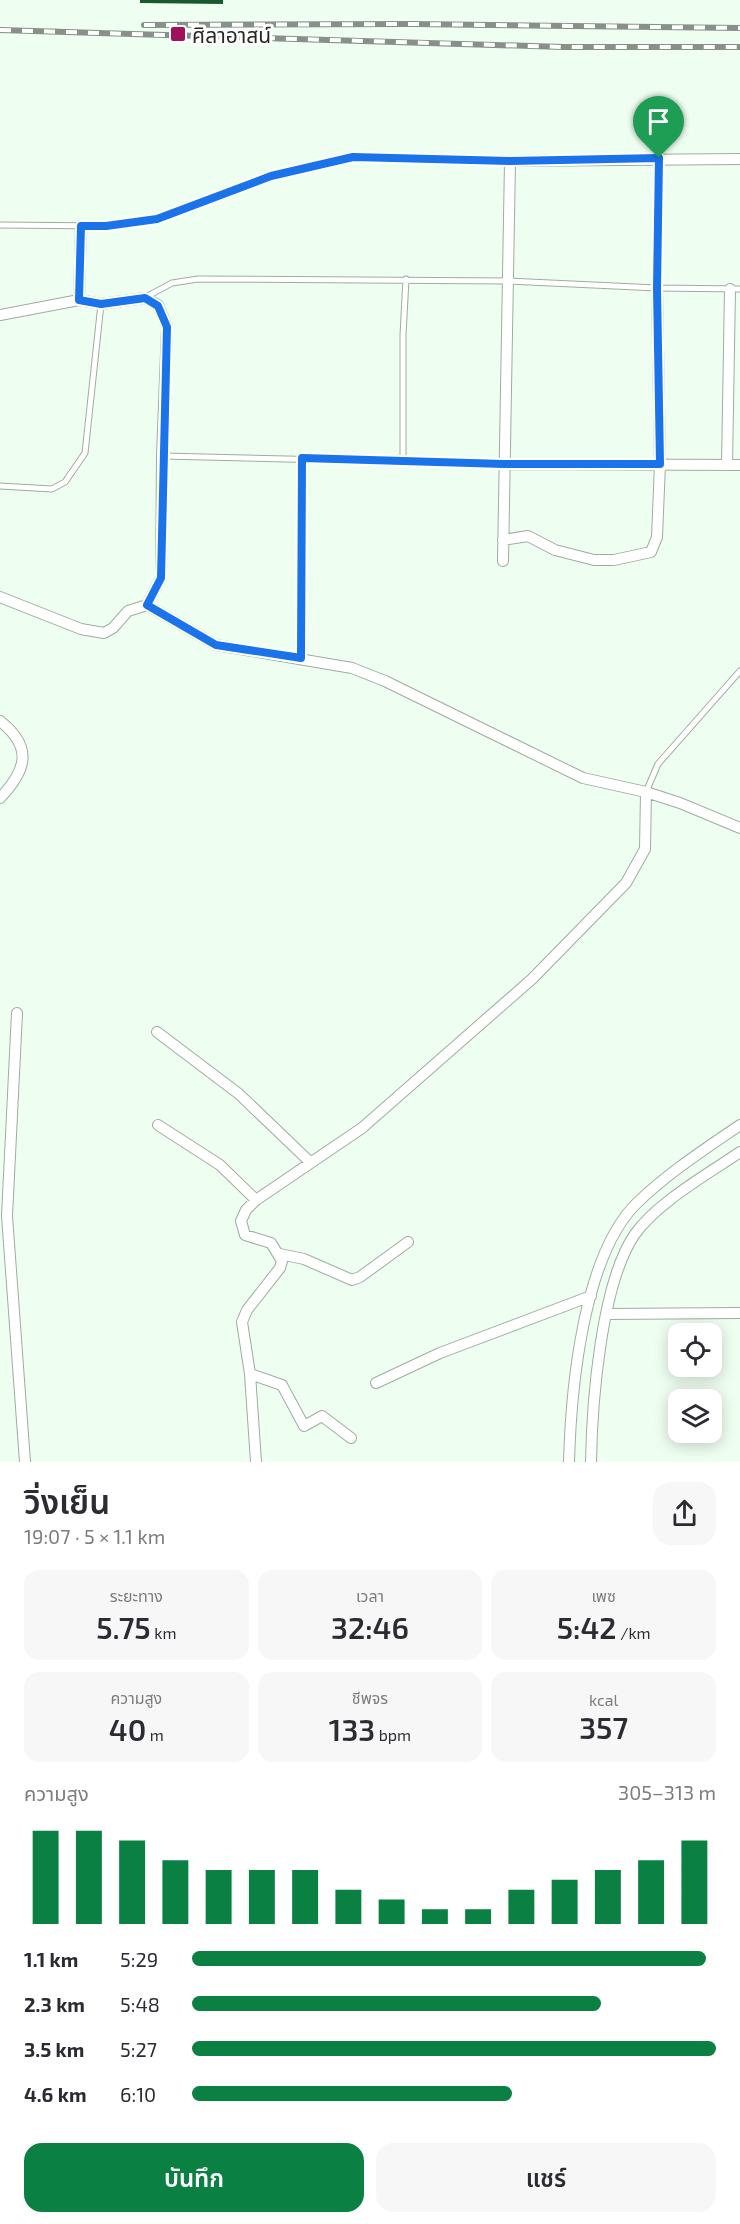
<!DOCTYPE html>
<html lang="th">
<meta charset="utf-8">
<style>
body{margin:0;font-family:"Exo 2","Noto Sans Thai",sans-serif;background:#f7f7f7;color:#2b2b33;height:100vh;display:flex;flex-direction:column;font-size:22px;white-space:nowrap}
*{box-sizing:border-box;margin:0}
p{font-size:20px;color:#7c7c81}
.icon{flex:none;width:33px;height:33px;fill:none;stroke:currentColor;stroke-width:2;stroke-linecap:round;stroke-linejoin:round}
.map{position:relative;height:1462px;overflow:hidden}
.panel{display:flex;flex-direction:column;background:#fff;flex:1}
.panel>*{flex:none}
.buttons{position:absolute;left:668px;top:1323px;display:grid;gap:12px}
.buttons a{display:grid;place-items:center;width:54px;height:54px;border-radius:12px;background:#fff;box-shadow:0 3px 15px #0003;font-size:30px}
.pin{position:absolute;display:grid;place-items:center;width:51px;height:51px;color:#fff;margin:-62px -26px;border-radius:50% 50% 50% 0;rotate:-45deg;box-shadow:0 0 6px #0007}
.pin .icon{rotate:45deg}
.round{display:grid;place-items:center;flex:none;width:63px;height:63px;border-radius:18px;background:#f7f7f7}
.summary{display:flex;align-items:center;justify-content:space-between;height:102px;padding:0 24px}
h1{font-size:33px;font-weight:600;line-height:45px}
.figures{display:grid;grid-template-columns:repeat(3,1fr);gap:9px;height:102px;padding:6px 24px}
.figures div{display:grid;align-content:center;border-radius:15px;background:#f7f7f7;text-align:center}
.figures b{font-size:30px;font-weight:600}
.figures small{font-size:16px;font-weight:400}
.figures p{font-size:16px}
.chart{height:168px;padding:12px 24px}
.chart p{display:flex;justify-content:space-between}
.chart svg{width:100%;height:108px;margin-top:6px;stroke:#0b8043;stroke-width:6}
.action{display:flex;gap:12px;margin-top:auto;padding:12px 24px}
.action a{flex:1;height:69px;border-radius:18px;background:#0b8043;color:#fff;font-size:24px;font-weight:600;line-height:69px;text-align:center}
.action a+a{background:#f7f7f7;color:#2b2b33}
ul{padding:0 24px;list-style:none;font-size:20px}
li{display:grid;grid-template-columns:96px 72px 1fr;align-items:center;height:45px}
li i{height:15px;border-radius:8px;background:#0b8043}
.map>svg:first-child{display:block}
</style>
<div class="map">
<svg width="740" height="1462" viewBox="0 0 740 1462">
<rect width="100%" height="100%" fill="#eefef0"/>
<!-- building -->
<path fill="#19592b" d="M 140,0 L 223,0 L 223,4 L 140,3 Z"/>
<g fill="none" stroke-linecap="round" stroke-linejoin="round">
<defs>
<path id="lane" d="M 0,225 L 106,226 L 157,219 L 271,176 L 353,157 L 510,161
M 657,288 L 659,158
M 146,297 L 172,283 L 198,279 L 508,281 L 657,288 L 740,289
M 162,456 L 504,464
M 403,460 L 403,335 L 406,279
M 0,486 L 52,489 L 65,482 L 85,453 L 101,304
M 301,658 L 302,458
M 646,792 L 658,764 L 740,671"/>
<path id="street" d="M 81,226 L 79,300 L 101,304 L 145,298 L 158,305 L 167,327 L 162,456 L 161,578 L 147,605 L 216,645 L 352,668 L 385,681 L 583,778 L 646,792
M 0,315 L 79,300
M 504,464 L 740,465
M 727,465 L 730,289
M 503,540 L 528,536 L 555,550 L 594,560 L 614,560 L 651,552 L 657,537 L 660,464 L 657,288
M 503,561 L 510,161 L 740,159
M 0,597 L 81,629 L 104,633 L 113,628 L 128,611 L 147,605
M 0,721 C 33,747 27,770 0,798
M 17,1013 L 7,1216 L 25,1462
M 157,1032 L 239,1094 L 310,1162
M 158,1125 L 220,1165 L 256,1200
M 280,1254 L 304,1259 L 352,1280 L 360,1277 L 408,1242
M 606,1314 L 740,1313
M 250,1374 L 282,1385 L 304,1426 L 322,1416 L 351,1438
M 376,1383 L 440,1353 L 591,1296
M 256,1462 L 250,1374 L 242,1322 L 247,1310 L 280,1268 L 282,1261 L 271,1243 L 245,1235 L 241,1221 L 246,1210 L 256,1200 L 362,1128 L 532,979 L 626,883 L 645,849 L 646,792 L 680,803 L 740,828
M 569,1462 C 571,1389 583,1254 638,1202 C 668,1173 705,1149 740,1125
M 591,1462 C 592,1402 601,1283 635,1234 C 658,1202 708,1174 740,1152"/>
</defs>
<!-- lane casing -->
<use href="#lane" stroke="#9eada0" stroke-width="7"/>
<!-- street casing -->
<use href="#street" stroke="#9eada0" stroke-width="12"/>
<!-- lane -->
<use href="#lane" stroke="#fff" stroke-width="5"/>
<!-- street -->
<use href="#street" stroke="#fff" stroke-width="10"/>
<defs>
<path id="rail" d="M 144,25 L 413,24 L 740,28
M 0,30 L 563,47 L 740,47"/>
</defs>
<!-- rail casing -->
<use href="#rail" stroke="#879188" stroke-width="6"/>
<!-- rail -->
<use href="#rail" stroke="#fff" stroke-width="4" stroke-dasharray="11" stroke-linecap="butt"/>
</g>
<g fill="none" stroke-linecap="round" stroke-linejoin="round">
<defs>
<path id="route" d="M 353,157 L 510,161 L 659,158 L 657,288 L 660,464 L 504,464 L 302,458 L 301,658 L 216,645 L 147,605 L 161,578 L 167,327 L 158,306 L 145,298 L 101,304 L 79,300 L 81,226 L 106,226 L 157,219 L 271,176 Z"/>
</defs>
<!-- route casing -->
<use href="#route" stroke="#fff" stroke-width="12"/>
<!-- route -->
<use href="#route" stroke="#1a73e8" stroke-width="8"/>
</g>
<!-- markers -->
<rect fill="#a11159" stroke="#fff" stroke-width="2" x="170" y="26" width="16" height="16" rx="3"/>
<g text-anchor="middle" dominant-baseline="central" stroke-width="6" stroke-linejoin="round" paint-order="stroke">
<!-- poi labels -->
<g font-size="21" fill="#252a25" stroke="#fff" text-anchor="start">
<text x="192" y="34">ศิลาอาสน์</text>
</g>
</g>
</svg>
<div class="buttons">
<a><svg class="icon" aria-label="locate" viewBox="0 0 24 24"><circle cx="12" cy="12" r="6"/><path d="M12 2v4M12 18v4M2 12h4M18 12h4"/></svg></a>
<a><svg class="icon" aria-label="layers" viewBox="0 0 24 24"><path d="M12 4l9 5-9 5-9-5zM3 14l9 5 9-5"/></svg></a>
</div>
<div class="pin" style="left:659px;top:158px;background:#1e9e55"><svg class="icon" aria-label="arrive" viewBox="0 0 24 24"><path d="M6 21V4h12l-3 4 3 4H6"/></svg></div>
</div>
<section class="panel">
<div class="summary"><div><h1>วิ่งเย็น</h1><p>19:07 · 5 × 1.1 km</p></div><a class="round"><svg class="icon" aria-label="share" viewBox="0 0 24 24"><path d="M12 15V3M7 8l5-5 5 5M5 13v7h14v-7"/></svg></a></div>
<div class="figures">
<div><p>ระยะทาง</p><b>5.75<small> km</small></b></div>
<div><p>เวลา</p><b>32:46</b></div>
<div><p>เพซ</p><b>5:42<small> /km</small></b></div>
</div>
<div class="figures">
<div><p>ความสูง</p><b>40<small> m</small></b></div>
<div><p>ชีพจร</p><b>133<small> bpm</small></b></div>
<div><p>kcal</p><b>357</b></div>
</div>
<div class="chart"><p><span>ความสูง</span>305–313 m</p>
<svg viewBox="0 0 160 44" preserveAspectRatio="none"><path d="M5 44V6M15 44V6M25 44V10M35 44V18M45 44V22M55 44V22M65 44V22M75 44V30M85 44V34M95 44V38M105 44V38M115 44V30M125 44V26M135 44V22M145 44V18M155 44V10"/></svg>
</div>
<ul>
<li><b>1.1 km</b>5:29<i style="width:98%"></i></li>
<li><b>2.3 km</b>5:48<i style="width:78%"></i></li>
<li><b>3.5 km</b>5:27<i style="width:100%"></i></li>
<li><b>4.6 km</b>6:10<i style="width:61%"></i></li>
</ul>
<div class="action"><a>บันทึก</a><a>แชร์</a></div>
</section>
